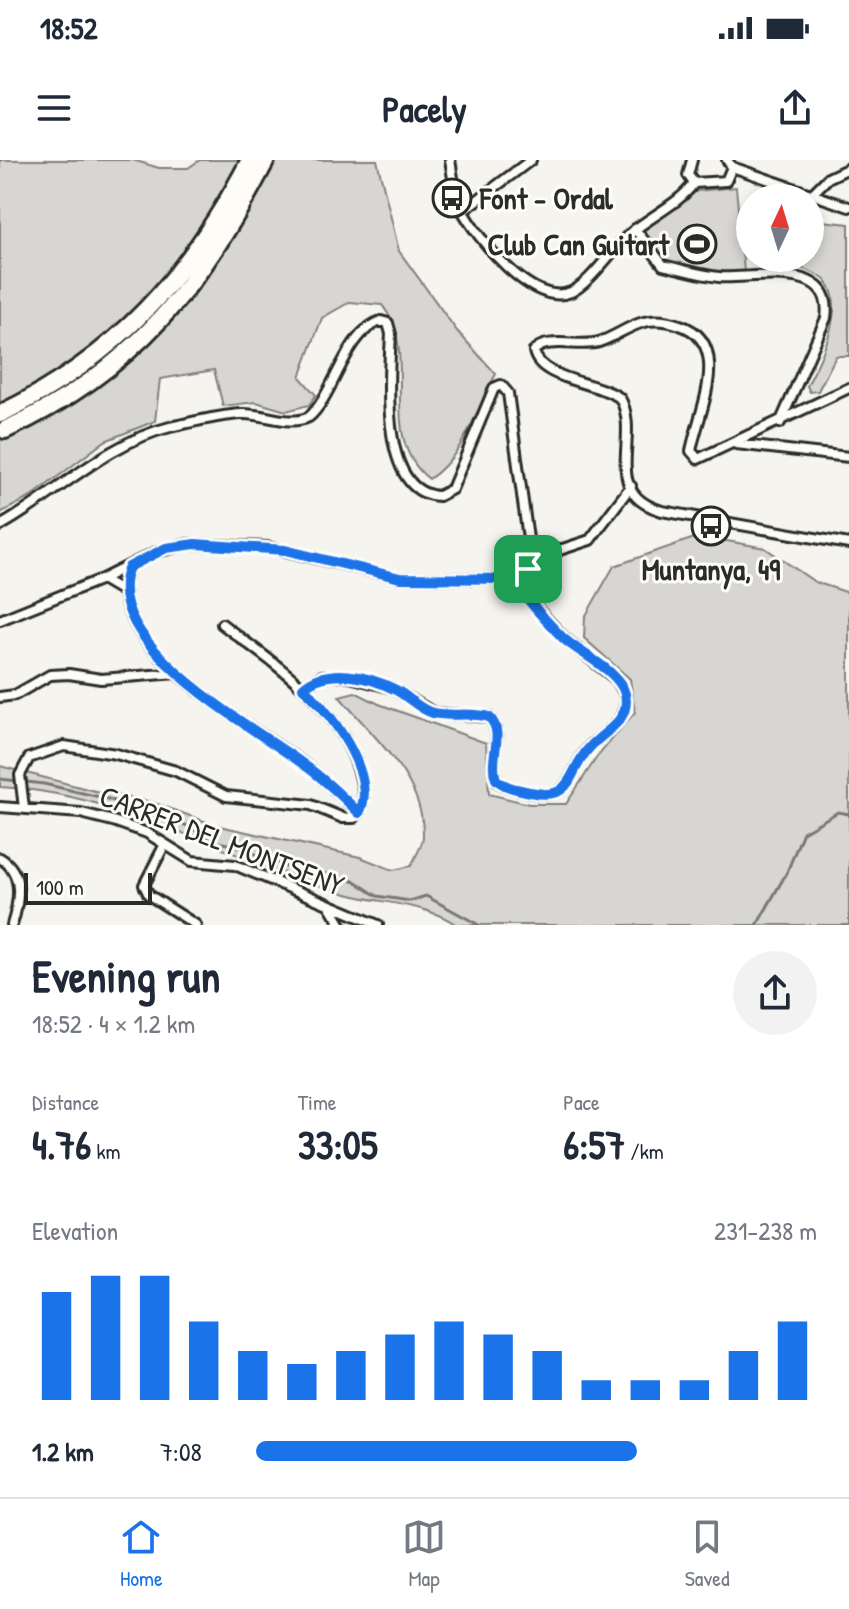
<!DOCTYPE html>
<meta charset="utf-8">
<style>
body{margin:0;font-family:"Patrick Hand",sans-serif;background:#f2f2f3;color:#1f2937;height:100vh;display:flex;flex-direction:column;font-size:30px;white-space:nowrap}
*{box-sizing:border-box;margin:0}
p{font-size:26px;color:#747a83}
.icon{flex:none;width:44px;height:44px;fill:none;stroke:currentColor;stroke-width:2;stroke-linecap:round;stroke-linejoin:round}
.map{position:relative;height:765px;overflow:hidden}
.details{display:flex;flex-direction:column;background:#fff;flex:1}
.details>*{flex:none}
.needle{width:52px;rotate:4deg}
.buttons{position:absolute;left:736px;top:24px;display:grid;gap:16px}
.buttons a{display:grid;place-items:center;width:88px;height:88px;border-radius:50%;background:#fff;box-shadow:0 4px 12px #0003;font-size:40px}
.scale{position:absolute;left:24px;bottom:20px;width:128px;box-sizing:border-box;padding-left:8px;border:4px solid #2b2b2b;border-top:0;font-size:22px;line-height:28px;white-space:nowrap;color:#2b2b2b;-webkit-text-stroke:6px #fdfcf7;paint-order:stroke}
.pin{position:absolute;display:grid;place-items:center;width:68px;height:68px;color:#fff;margin:-34px;border-radius:16px;box-shadow:0 4px 12px #0006}
.round{display:grid;place-items:center;flex:none;width:84px;height:84px;border-radius:42px;background:#f2f2f3}
.summary{display:flex;align-items:center;justify-content:space-between;height:136px;padding:0 32px}
h1{font-size:44px;font-weight:800;line-height:60px}
.metrics{display:grid;grid-template-columns:repeat(3,1fr);gap:12px;height:136px;padding:8px 32px}
.metrics div{display:grid;align-content:center}
.metrics b{font-size:40px;font-weight:800}
.metrics small{font-size:22px;font-weight:400}
.metrics p{font-size:22px}
.chart{height:224px;padding:16px 32px}
.chart p{display:flex;justify-content:space-between}
.chart svg{width:100%;height:144px;margin-top:8px;stroke:#1a73e8;stroke-width:6}
ul{padding:0 32px;list-style:none;font-size:26px}
li{display:grid;grid-template-columns:128px 96px 1fr;align-items:center;height:60px}
li i{height:20px;border-radius:10px;background:#1a73e8}
.status{display:flex;justify-content:space-between;align-items:center;height:56px;padding:0 40px;background:#fff;direction:ltr}
.status svg{height:22px;fill:currentColor}
header{display:flex;justify-content:space-between;align-items:center;height:104px;padding:0 32px;background:#fff;font-size:36px;font-weight:800}
.menu{display:flex;justify-content:space-around;align-items:center;height:112px;border-top:2px solid #e0e1e3;background:#fff;font-size:22px;color:#747a83}
.menu a{display:grid;justify-items:center;gap:4px}
.menu .current{color:#1a73e8}
.map>svg:first-child{display:block}
</style>
<div class="status"><b>18:52</b><svg viewBox="0 0 49 12"><path d="M0 12V9h3v3zM5 12V6h3v6zM10 12V3h3v9zM15 12V0h3v12zM26 1h20v11H26zM47 4h2v5h-2z"/></svg></div>
<header><svg class="icon" aria-label="menu" viewBox="0 0 24 24"><path d="M4 6h16M4 12h16M4 18h16"/></svg>Pacely<svg class="icon" aria-label="share" viewBox="0 0 24 24"><path d="M12 15V3M7 8l5-5 5 5M5 13v7h14v-7"/></svg></header>
<div class="map">
<svg width="849" height="765" viewBox="0 0 849 765">
<rect width="100%" height="100%" fill="#f5f4ef"/>
<filter id="ink" filterUnits="userSpaceOnUse"><feTurbulence type="fractalNoise" baseFrequency=".0125" numOctaves="2"/><feDisplacementMap in="SourceGraphic" scale="16" xChannelSelector="R" yChannelSelector="G"/><feConvolveMatrix kernelMatrix="1 2 1 2 8 2 1 2 1" color-interpolation-filters="sRGB"/></filter>
<g filter="url(#ink)">
<!-- green -->
<path fill="#d7d6d2" stroke="#81807e" stroke-width="2" d="M 0,0 L 133,0 L 159,8 L 188,8 L 200,0 L 377,0 L 399,91 L 457,171 L 496,214 C 476,250 464,296 429,319 C 374,276 422,193 382,145 L 350,142 L 322,158 L 300,217 L 316,235 L 309,245 L 286,251 L 256,242 L 223,246 L 214,210 L 160,219 L 155,261 L 105,281 L 31,337 L 0,353 Z
M 736,27 L 744,111 L 721,112 L 663,100 L 643,69 L 697,31 Z
M 822,61 L 849,64 L 849,196 L 836,196 L 818,231 L 810,232 L 807,226 C 819,202 849,145 825,120 C 807,106 781,104 759,98 L 810,98 L 810,62 Z
M 700,376 L 765,388 L 815,422 L 849,433 L 849,765 L 457,765 C 425,743 384,744 347,734 C 231,701 123,633 0,627 L 0,606 L 95,631 L 152,642 L 215,665 L 360,697 L 393,710 L 411,706 C 415,697 422,687 423,677 C 425,619 373,577 339,536 L 355,532 L 379,544 L 486,583 L 489,634 L 529,644 L 566,644 L 597,597 L 635,552 L 630,519 L 584,478 L 585,457 L 614,406 Z"/>
<g fill="none" stroke-linecap="round" stroke-linejoin="round">
<!-- stream -->
<path stroke="#797877" stroke-width="3" d="M 0,619 L 44,624 L 108,639 L 188,666 L 212,681 L 233,685 L 303,714 L 332,714 L 356,722 L 377,736 L 410,741 L 426,736 L 479,765
M 757,765 L 787,712 L 803,672 L 838,652 L 849,654"/>
<defs>
<path id="street" d="M 450,0 C 453,16 454,33 461,48 C 476,77 532,148 571,132 C 591,123 613,87 632,72 C 651,56 680,43 694,23
M 692,0 L 688,15 L 694,23
M 732,7 L 849,47
M 694,23 L 726,21 L 732,7 L 727,0
M 811,35 L 828,18 L 849,8
M 463,51 L 531,0
M 635,69 L 663,105 C 681,109 700,115 719,117 C 750,120 835,98 826,158 L 780,263
M 849,228 L 698,299 L 691,291 C 698,253 734,183 680,165 C 669,161 656,159 644,162 C 628,166 615,177 599,182 C 581,188 546,176 534,191 C 539,220 599,222 620,238 C 642,277 599,333 662,351 L 849,384
M 736,284 L 849,297
M 0,366 C 56,335 106,283 170,267 C 193,262 219,255 242,254 C 265,253 288,267 309,257 C 334,236 346,171 381,161 L 388,163 L 391,174 C 389,214 378,334 439,336 L 452,329 L 494,228 L 501,225 L 508,233 L 530,393 L 528,409
M 529,400 L 590,380 L 631,326
M 129,407 C 96,484 255,567 304,604 C 323,619 342,636 359,653
M 102,419 L 124,432
M 0,460 L 102,419 L 154,393 L 187,384 L 268,387 L 400,418 L 510,419 L 528,409 L 526,437
M 303,528 L 322,516 L 346,516 L 392,528 L 434,553 L 489,557 C 507,575 485,602 498,622 C 507,628 517,629 528,632 C 576,643 566,610 591,585 C 608,569 626,563 626,536 L 617,520 L 564,478 L 510,419
M 0,537 L 15,535 L 50,515 L 69,514 L 101,519 L 177,513
M 0,647 L 81,653 L 113,661 L 147,673 L 192,701 L 235,705 L 378,765
M 24,648 L 20,615 L 29,598 L 64,586 L 116,594 L 176,611 L 226,636 L 311,645 L 343,658 L 354,658 C 367,644 364,629 359,612 C 339,544 275,505 222,464
M 165,684 L 144,725 L 149,735 L 196,765
M 0,698 C 25,713 19,742 12,765
M 329,745 L 341,765"/>
<path id="highway" d="M 0,254 C 118,197 190,115 250,0
M 5,270 C 136,210 201,125 266,0"/>
</defs>
<!-- street casing -->
<use href="#street" stroke="#2b2b2b" stroke-width="14"/>
<!-- highway casing -->
<use href="#highway" stroke="#2b2b2b" stroke-width="22"/>
<!-- street -->
<use href="#street" stroke="#fdfcf7" stroke-width="8"/>
<!-- highway -->
<use href="#highway" stroke="#fdfcf7" stroke-width="16"/>
</g>
</g>
<g fill="none" stroke-linecap="round" stroke-linejoin="round" filter="url(#ink)">
<defs>
<path id="route" d="M 195,384 L 285,390 L 400,418 L 510,419 L 528,409 L 526,437 C 537,451 550,465 563,478 C 580,494 619,510 625,534 C 631,561 605,570 590,587 C 567,611 575,642 530,632 C 518,629 505,628 496,619 C 488,599 506,573 489,557 C 471,552 452,557 433,553 C 420,550 409,537 396,530 C 369,516 327,506 303,528 C 330,550 379,617 359,653 C 341,635 323,618 303,604 C 254,567 97,483 129,407 L 166,388 Z"/>
</defs>
<!-- route casing -->
<use href="#route" stroke="#fff" stroke-width="16"/>
<!-- route -->
<use href="#route" stroke="#1a73e8" stroke-width="10"/>
</g>
<!-- icons -->
<defs>
<symbol id="bus-ring" viewBox="-11 -11 22 22"><circle r="9.5" fill="#fdfcf7" stroke="#2b2b2b" stroke-width="1.5"/><path d="M-5-6H5V4H4V6H2V4H-2V6H-4V4H-5ZM-3.5-4V0h7V-4ZM-3.5 1.2v1.5H-2V1.2ZM2 1.2v1.5H3.5V1.2Z" fill="#2b2b2b"/></symbol>
<symbol id="stadium-ring" viewBox="-11 -11 22 22"><circle r="9.5" fill="#fdfcf7" stroke="#2b2b2b" stroke-width="1.5"/><path d="M0-5a6.5 5 0 1 0 0 10a6.5 5 0 1 0 0-10ZM-3.5-1.8h7v3.6h-7Z" fill="#2b2b2b"/></symbol>
</defs>
<g fill-rule="evenodd">
<use href="#bus-ring" x="430" y="16" width="44" height="44"/>
<use href="#stadium-ring" x="675" y="62" width="44" height="44"/>
<use href="#bus-ring" x="689" y="344" width="44" height="44"/>
</g>
<g text-anchor="middle" dominant-baseline="central" stroke-width="6" stroke-linejoin="round" paint-order="stroke">
<!-- poi labels -->
<g font-size="30" font-weight="bold" fill="#2b2b2b" stroke="#fdfcf7" text-anchor="start">
<text x="480" y="38">Font - Ordal</text>
<text x="669" y="84" text-anchor="end">Club Can Guitart</text>
<text x="711" y="409" text-anchor="middle">Muntanya, 49</text>
</g>
<!-- street labels -->
<g font-size="30" fill="#2b2b2b" stroke="#fdfcf7">
<text transform="translate(222 680) rotate(21)">CARRER DEL MONTSENY</text>
</g>
</g>
</svg>
<div class="buttons">
<a><svg class="needle" viewBox="-14 -14 28 28"><path d="M0-13l5 13h-10z" fill="#e53935"/><path d="M0 13l5-13h-10z" fill="#747a83"/></svg></a>
</div>
<div class="scale">100 m</div>
<div class="pin" style="left:528px;top:409px;background:#1e9e55"><svg class="icon" aria-label="arrive" viewBox="0 0 24 24"><path d="M6 21V4h12l-3 4 3 4H6"/></svg></div>
</div>
<section class="details">
<div class="summary"><div><h1>Evening run</h1><p>18:52 · 4 × 1.2 km</p></div><a class="round"><svg class="icon" aria-label="share" viewBox="0 0 24 24"><path d="M12 15V3M7 8l5-5 5 5M5 13v7h14v-7"/></svg></a></div>
<div class="metrics">
<div><p>Distance</p><b>4.76<small> km</small></b></div>
<div><p>Time</p><b>33:05</b></div>
<div><p>Pace</p><b>6:57<small> /km</small></b></div>
</div>
<div class="chart"><p><span>Elevation</span>231–238 m</p>
<svg viewBox="0 0 160 44" preserveAspectRatio="none"><path d="M5 44V11M15 44V6M25 44V6M35 44V20M45 44V29M55 44V33M65 44V29M75 44V24M85 44V20M95 44V24M105 44V29M115 44V38M125 44V38M135 44V38M145 44V29M155 44V20"/></svg>
</div>
<ul>
<li><b>1.2 km</b>7:08<i style="width:68%"></i></li>
</ul>
</section>
<nav class="menu">
<a class="current"><svg class="icon" aria-label="home" viewBox="0 0 24 24"><path d="M3 11l9-7 9 7M6 9v11h12V9"/></svg>Home</a>
<a><svg class="icon" aria-label="map" viewBox="0 0 24 24"><path d="M3 6l6-2 6 2 6-2v14l-6 2-6-2-6 2zM9 4v14M15 6v14"/></svg>Map</a>
<a><svg class="icon" aria-label="saved" viewBox="0 0 24 24"><path d="M7 4h10v16l-5-4-5 4z"/></svg>Saved</a>
</nav>
